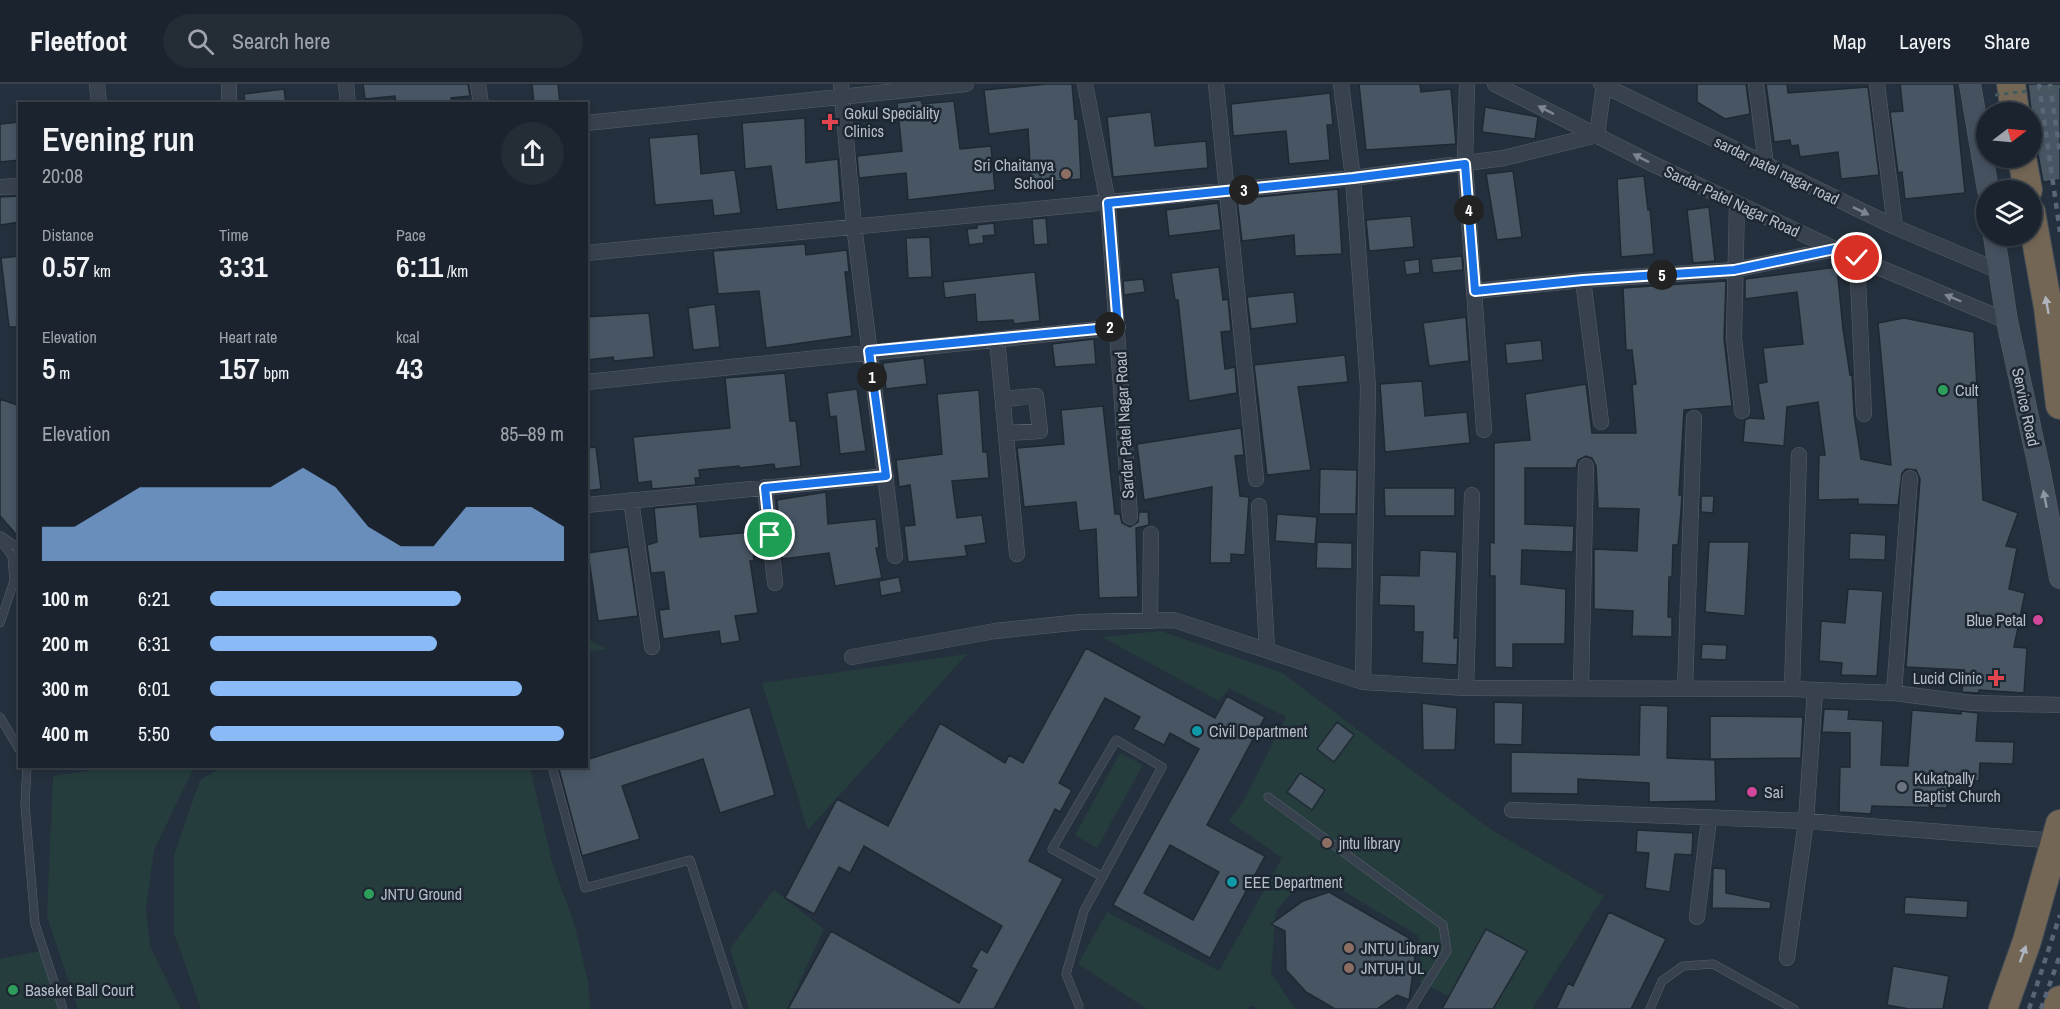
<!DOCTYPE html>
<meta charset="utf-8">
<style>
body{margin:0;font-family:"Archivo Narrow",sans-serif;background:#242c36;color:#f1f3f6;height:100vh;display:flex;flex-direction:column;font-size:22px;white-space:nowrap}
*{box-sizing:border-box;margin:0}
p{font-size:20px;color:#a0a4aa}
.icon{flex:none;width:33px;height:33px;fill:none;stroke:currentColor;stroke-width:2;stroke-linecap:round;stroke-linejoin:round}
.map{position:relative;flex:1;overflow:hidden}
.details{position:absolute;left:18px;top:18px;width:570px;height:666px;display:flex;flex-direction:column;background:#1b242e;border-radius:0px;box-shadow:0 3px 9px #0003,0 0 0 2px #39414a}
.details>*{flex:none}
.needle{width:39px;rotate:74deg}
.buttons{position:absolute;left:1976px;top:18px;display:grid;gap:12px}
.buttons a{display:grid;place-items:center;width:66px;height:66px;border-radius:50%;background:#1b242e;box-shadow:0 3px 9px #0003,0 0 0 2px #39414a;font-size:30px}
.pin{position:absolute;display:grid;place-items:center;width:51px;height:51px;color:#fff;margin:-26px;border:3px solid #fff;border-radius:50%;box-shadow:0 2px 6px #0007}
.km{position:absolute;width:30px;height:30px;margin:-15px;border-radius:50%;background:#222;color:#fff;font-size:16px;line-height:30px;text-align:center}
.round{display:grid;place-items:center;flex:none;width:63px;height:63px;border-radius:32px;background:#242c36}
.headline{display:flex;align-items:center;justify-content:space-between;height:102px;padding:0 24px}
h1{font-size:33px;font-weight:600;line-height:45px}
.stats{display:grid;grid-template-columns:repeat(3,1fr);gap:9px;height:102px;padding:6px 24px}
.stats div{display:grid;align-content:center}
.stats b{font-size:30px;font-weight:600}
.stats small{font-size:16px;font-weight:400}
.stats p{font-size:16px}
.chart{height:168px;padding:12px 24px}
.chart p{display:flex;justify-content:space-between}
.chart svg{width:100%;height:108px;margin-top:6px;fill:#8abbf7;opacity:.7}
ul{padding:0 24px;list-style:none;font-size:20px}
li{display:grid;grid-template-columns:96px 72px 1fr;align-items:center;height:45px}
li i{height:15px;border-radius:8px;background:#8abbf7}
header{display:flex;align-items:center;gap:36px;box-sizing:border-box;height:84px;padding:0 30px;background:#1b242e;border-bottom:2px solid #39414a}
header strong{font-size:28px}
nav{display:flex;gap:33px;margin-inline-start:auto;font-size:21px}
.search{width:420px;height:54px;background:#242c36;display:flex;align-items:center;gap:15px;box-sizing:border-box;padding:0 21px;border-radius:33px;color:#a0a4aa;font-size:22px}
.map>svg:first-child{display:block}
</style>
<header>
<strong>Fleetfoot</strong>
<div class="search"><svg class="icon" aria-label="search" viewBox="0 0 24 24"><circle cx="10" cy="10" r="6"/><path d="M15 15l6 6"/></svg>Search here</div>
<nav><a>Map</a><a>Layers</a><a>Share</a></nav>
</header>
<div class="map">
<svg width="2060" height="925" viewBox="0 0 2060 925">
<rect width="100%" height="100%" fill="#24303d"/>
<!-- green -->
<path fill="#263d3e" d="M 1161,547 L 1282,589 L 1490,745 L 1604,812 L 1532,925 L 1476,925 L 1420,898 L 1419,852 L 1328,798 L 1294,806 L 1276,827 L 1271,889 L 1295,925 L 1258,925 L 1251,921 L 1247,925 L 1147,925 L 1078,880 L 1107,828 L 1219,887 L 1282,774 L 1229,737 L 1245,714 L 1286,633 L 1229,604 L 1219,617 L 1102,553 Z
M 586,555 L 587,555 L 607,565 L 587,568 Z
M 967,570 L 808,746 L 762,599 Z
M 1120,669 L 1143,681 L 1097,764 L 1075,751 Z
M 121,682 L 194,683 L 154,766 L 146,825 L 150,862 L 181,925 L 78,925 L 47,832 L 53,692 Z
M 224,682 L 530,683 L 552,778 L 575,842 L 588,898 L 590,925 L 201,925 L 174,849 L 174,771 L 200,696 Z
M 774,806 L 824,845 L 787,925 L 749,925 L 730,865 Z
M 40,867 L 59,925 L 0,925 L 0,875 Z"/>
<!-- building -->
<path fill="#485664" stroke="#1f2934" stroke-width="1.5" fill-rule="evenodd" d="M 363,0 L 468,0 L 470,12 L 451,14 L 452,20 L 396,20 L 395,12 L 365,15 Z
M 532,0 L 558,0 L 560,20 L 534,20 Z
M 1047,0 L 1072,0 L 1075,35 L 1078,35 L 1081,95 L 1031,99 L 1028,45 L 989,50 L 984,6 Z
M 1359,0 L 1420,0 L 1421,8 L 1451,5 L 1456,60 L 1366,66 Z
M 1697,0 L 1746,0 L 1750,30 L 1725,35 L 1697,18 Z
M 1766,0 L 1787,0 L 1788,9 L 1868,3 L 1879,91 L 1841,95 L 1838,68 L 1800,73 L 1798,61 L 1791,62 L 1790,56 L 1774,58 Z
M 1900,0 L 1954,0 L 1965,109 L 1905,115 L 1902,88 L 1898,89 L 1890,28 L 1903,27 Z
M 2028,0 L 2060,0 L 2060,96 L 2043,98 L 2038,70 L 2031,61 L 2031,26 Z
M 284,5 L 286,20 L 245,20 L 244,10 Z
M 1330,9 L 1333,41 L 1327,41 L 1330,76 L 1289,80 L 1286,47 L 1233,52 L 1231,20 Z
M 921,16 L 922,20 L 954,17 L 960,65 L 991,62 L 995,106 L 908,116 L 906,89 L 859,94 L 857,72 L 902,67 L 897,19 Z
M 1485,23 L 1538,33 L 1535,55 L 1482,48 Z
M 1151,28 L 1155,62 L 1206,57 L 1208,84 L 1113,93 L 1107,33 Z
M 805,34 L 806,79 L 838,75 L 841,118 L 777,126 L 771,82 L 745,85 L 742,39 Z
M 20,38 L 20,76 L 0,78 L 0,40 Z
M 698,50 L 701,90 L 735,86 L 741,129 L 714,132 L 712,116 L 655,121 L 649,54 Z
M 1513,87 L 1522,153 L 1497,156 L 1486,90 Z
M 1644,92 L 1648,126 L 1650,125 L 1654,170 L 1621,173 L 1617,95 Z
M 1338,105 L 1342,170 L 1295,172 L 1294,151 L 1242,157 L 1237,115 Z
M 20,112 L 20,138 L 0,141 L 0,113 Z
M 1218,119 L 1221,146 L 1169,152 L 1166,126 Z
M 1709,123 L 1715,177 L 1693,179 L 1687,126 Z
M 1411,132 L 1414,163 L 1369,167 L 1366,136 Z
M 1046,134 L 1048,160 L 1034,161 L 1032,135 Z
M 994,139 L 995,151 L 983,152 L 984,159 L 969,161 L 967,145 L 977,144 L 977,141 Z
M 930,153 L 932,193 L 908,194 L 906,154 Z
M 805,160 L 806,171 L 847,166 L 849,188 L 845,188 L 852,252 L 766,264 L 759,207 L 718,210 L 713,167 Z
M 20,172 L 20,243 L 9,243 L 1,174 Z
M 1462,172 L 1463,186 L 1433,189 L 1431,175 Z
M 1419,175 L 1420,189 L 1406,191 L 1404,177 Z
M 1219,183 L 1223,216 L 1228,215 L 1231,247 L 1221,248 L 1225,285 L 1235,283 L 1237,309 L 1189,317 L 1178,216 L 1175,216 L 1171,189 Z
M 1837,183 L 1843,245 L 1850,291 L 1852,290 L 1854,330 L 1861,375 L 1891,381 L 1878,239 L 1904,234 L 1974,248 L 1983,416 L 2018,429 L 2006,462 L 2017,464 L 2009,505 L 2025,509 L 2014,563 L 2027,564 L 2024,609 L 1979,606 L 1979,609 L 1962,608 L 1964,586 L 1906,583 L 1920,395 L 1916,386 L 1906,385 L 1902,389 L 1898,421 L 1858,420 L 1858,415 L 1818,416 L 1819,371 L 1825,371 L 1818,318 L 1787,323 L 1784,362 L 1743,358 L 1745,336 L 1749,334 L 1764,335 L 1758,300 L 1767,298 L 1763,264 L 1803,260 L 1797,208 L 1745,215 L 1745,195 Z
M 1035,188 L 1040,237 L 1014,240 L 1013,236 L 977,238 L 975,210 L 945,214 L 943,198 Z
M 1143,195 L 1145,208 L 1124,211 L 1123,197 Z
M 1726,197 L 1724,255 L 1732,322 L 1684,326 L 1679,411 L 1682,411 L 1681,427 L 1678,461 L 1673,461 L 1672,493 L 1669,493 L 1668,533 L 1672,533 L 1672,553 L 1632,552 L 1633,527 L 1594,525 L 1594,465 L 1637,467 L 1639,425 L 1598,424 L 1596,382 L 1592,374 L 1586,372 L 1578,376 L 1576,384 L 1525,384 L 1525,440 L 1574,442 L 1573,468 L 1522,466 L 1521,500 L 1566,505 L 1565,560 L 1513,560 L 1513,584 L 1495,583 L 1495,492 L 1490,492 L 1490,458 L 1494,459 L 1494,359 L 1530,356 L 1525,310 L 1586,300 L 1592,349 L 1636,349 L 1632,301 L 1636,300 L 1632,266 L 1626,266 L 1623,204 Z
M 1294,208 L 1297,239 L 1251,245 L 1247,213 Z
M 715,220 L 720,263 L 693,266 L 688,224 Z
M 649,229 L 654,273 L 614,277 L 613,273 L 586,276 L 586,233 Z
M 1466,233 L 1469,277 L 1429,282 L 1423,239 Z
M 1094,255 L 1096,280 L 1055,283 L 1052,260 Z
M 1541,256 L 1543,276 L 1507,280 L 1505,260 Z
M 1345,271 L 1348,298 L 1298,303 L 1311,386 L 1267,391 L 1254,281 Z
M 924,274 L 927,300 L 886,305 L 883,279 Z
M 785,289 L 790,337 L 796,337 L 801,382 L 775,385 L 774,380 L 739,384 L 739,382 L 699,386 L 700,394 L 695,394 L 696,401 L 652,405 L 651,397 L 638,399 L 633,353 L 730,344 L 725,294 Z
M 1422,297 L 1425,332 L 1467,328 L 1470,359 L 1385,368 L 1380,300 Z
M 857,305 L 866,367 L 840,370 L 836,332 L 830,333 L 827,309 Z
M 979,306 L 983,368 L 987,368 L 989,394 L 952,397 L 957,434 L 982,431 L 986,459 L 965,462 L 967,472 L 908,478 L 904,442 L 915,441 L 910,401 L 899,403 L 896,376 L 942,370 L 937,310 Z
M 0,315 L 20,322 L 20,455 L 0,432 Z
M 1103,322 L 1115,430 L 1120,430 L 1122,439 L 1130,443 L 1138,438 L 1139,428 L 1148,428 L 1149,441 L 1136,444 L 1138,513 L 1099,514 L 1096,445 L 1079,447 L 1076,418 L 1024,423 L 1017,364 L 1064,360 L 1061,326 Z
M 1241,344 L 1244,371 L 1235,372 L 1240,412 L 1249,413 L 1245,471 L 1231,470 L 1231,479 L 1210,479 L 1212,403 L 1144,416 L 1137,360 Z
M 596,363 L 601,405 L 586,407 L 586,364 Z
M 1320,385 L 1357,386 L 1356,430 L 1319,430 Z
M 1384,404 L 1455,404 L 1455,432 L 1385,432 Z
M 826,408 L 828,440 L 876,435 L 879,464 L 876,464 L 882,494 L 835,502 L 829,469 L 782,475 L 777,416 Z
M 1701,412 L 1714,412 L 1713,429 L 1701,428 Z
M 697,420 L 700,453 L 751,448 L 754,477 L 750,477 L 758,529 L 735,532 L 740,557 L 721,560 L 719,547 L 663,555 L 659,526 L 669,525 L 664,488 L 651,489 L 647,461 L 657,458 L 654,424 Z
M 1277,430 L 1317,433 L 1315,460 L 1275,457 Z
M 1850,449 L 1886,451 L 1885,476 L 1849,475 Z
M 1317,458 L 1352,459 L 1352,485 L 1316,484 Z
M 1709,458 L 1749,458 L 1745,532 L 1705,528 Z
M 628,463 L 638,532 L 598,537 L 588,469 Z
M 1420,466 L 1457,468 L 1454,554 L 1458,554 L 1457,581 L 1422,579 L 1423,548 L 1414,548 L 1414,522 L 1379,521 L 1380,491 L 1419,492 Z
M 899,493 L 902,508 L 881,512 L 879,497 Z
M 1848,505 L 1883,507 L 1877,592 L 1841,591 L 1842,579 L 1819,577 L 1821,537 L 1845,539 Z
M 1702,560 L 1727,561 L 1726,576 L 1701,575 Z
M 1086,564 L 1215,634 L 1227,612 L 1265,633 L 1207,741 L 1265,772 L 1210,874 L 1113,821 L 1199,665 L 1170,649 L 1164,661 L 1133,645 L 1140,633 L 1105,614 L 1059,699 L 1072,706 L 1060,728 L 1055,725 L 1029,777 L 1063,795 L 994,925 L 788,925 L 831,847 L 959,919 L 977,886 L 971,883 L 981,865 L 987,869 L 1002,842 L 864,762 L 850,789 L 839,783 L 814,830 L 785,814 L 837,715 L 888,742 L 940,639 L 1005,679 L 1009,671 L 1023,679 ZM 1170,761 L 1219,788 L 1193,836 L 1144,809 Z
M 1494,618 L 1523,619 L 1522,661 L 1494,660 Z
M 1422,619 L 1457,624 L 1455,666 L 1423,666 Z
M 1640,621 L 1668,622 L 1667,674 L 1715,676 L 1716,717 L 1649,718 L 1649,699 L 1578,695 L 1578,710 L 1511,709 L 1511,668 L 1639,671 Z
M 750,623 L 775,711 L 720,729 L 703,675 L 622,702 L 640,755 L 582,772 L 559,685 L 586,682 L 586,676 Z
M 1824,625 L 1849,626 L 1848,635 L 1883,637 L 1881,681 L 1908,682 L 1912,626 L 1961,630 L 1961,627 L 1978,629 L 1976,657 L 2014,658 L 2013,680 L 1980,679 L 1979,697 L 1948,695 L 1947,724 L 1872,722 L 1871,730 L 1839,728 L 1840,683 L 1850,683 L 1850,649 L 1822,648 Z
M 1710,632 L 1803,633 L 1801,674 L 1710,675 Z
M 1337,638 L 1354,651 L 1334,678 L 1317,665 Z
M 1300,689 L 1325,706 L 1312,726 L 1287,708 Z
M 1637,746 L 1693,749 L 1692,771 L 1675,770 L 1670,808 L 1645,804 L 1649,769 L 1636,768 Z
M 1713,784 L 1726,785 L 1726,809 L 1771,818 L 1770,825 L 1712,824 Z
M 1329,808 L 1409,854 L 1415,875 L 1409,916 L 1397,911 L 1377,925 L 1335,925 L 1306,908 L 1286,886 L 1285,847 L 1271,840 L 1303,817 Z
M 1905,813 L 1968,817 L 1967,834 L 1904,830 Z
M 1609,828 L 1666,855 L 1631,925 L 1556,925 L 1568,899 L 1573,902 Z
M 1486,845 L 1527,867 L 1493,925 L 1442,925 Z
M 1893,882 L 1949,892 L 1943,925 L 1909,925 L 1887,921 Z"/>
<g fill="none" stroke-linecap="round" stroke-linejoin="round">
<defs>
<path id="lane" d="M 1,452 L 20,465
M 0,456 L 12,472 L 14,497 L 0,539
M 0,633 L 20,667
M 27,682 L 25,721 L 35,840 L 63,925
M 552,682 L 585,804 L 690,776 L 738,925
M 1268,713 L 1443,841 L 1447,867 L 1411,925
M 1079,922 L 1066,890 L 1084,827 L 1162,683 L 1116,656 L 1052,765 L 1103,793
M 1650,925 L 1662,897 L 1683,882 L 1713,880 L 1794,925"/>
<path id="street" d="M 97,0 L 99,20
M 229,0 L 229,20
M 346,0 L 348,20
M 478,0 L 481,20
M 841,0 L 854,141 L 895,472
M 1085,0 L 1108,119 L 1130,433
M 1216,0 L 1256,395
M 1341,0 L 1353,94 L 1368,303 L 1363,598
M 1467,0 L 1465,80 L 1484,346
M 1495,0 L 1655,81 L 1835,165 L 2007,237
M 1601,0 L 1895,143 L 1999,187
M 1756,0 L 1766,81
M 1877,0 L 1895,143
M 586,39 L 966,0
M 1597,51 L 1604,0
M 0,103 L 20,102
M 1737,119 L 1734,254 L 1742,327
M 586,169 L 1353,94 L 1504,74 L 1597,51
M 1857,174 L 1864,330
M 1583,196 L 1601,338
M 1475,207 L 1583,196 L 1734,186 L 1835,165
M 997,255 L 1017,470
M 586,298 L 1118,243
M 1003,315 L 1036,312 L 1040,347 L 1006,349
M 765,403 L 775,499
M 631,416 L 652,563
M 586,421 L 886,392
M 1259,422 L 1267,566
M 1150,537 L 1151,450
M 852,573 L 995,547 L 1081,538 L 1174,536 L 1363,598 L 1466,604 L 1792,605 L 1894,609 L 1972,619 L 2060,621
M 1581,603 L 1586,382
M 1466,604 L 1472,411
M 1685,605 L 1694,334
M 1792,605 L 1799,371
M 1894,609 L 1910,394
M 1512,726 L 1806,737 L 2057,757
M 1697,833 L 1709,735
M 1787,874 L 1806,737 L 1815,607"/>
<path id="secondary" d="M 1970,0 L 1988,106
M 1994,152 L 2007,237 L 2040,388 L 2060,494"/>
<path id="highway" d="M 2011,0 L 2015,28
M 2022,74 L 2028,106
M 2031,128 L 2048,223 L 2060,321
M 2003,925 L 2027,857 L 2060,740
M 2057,925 L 2060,916"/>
</defs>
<!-- lane casing -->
<use href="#lane" stroke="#56606b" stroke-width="9"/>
<!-- street casing -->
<use href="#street" stroke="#56606b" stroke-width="16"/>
<!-- secondary casing -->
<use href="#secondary" stroke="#56606b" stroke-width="22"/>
<!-- highway casing -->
<use href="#highway" stroke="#434d58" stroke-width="30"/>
<!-- lane -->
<use href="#lane" stroke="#38424e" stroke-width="8"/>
<!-- street -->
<use href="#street" stroke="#38424e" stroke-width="15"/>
<!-- secondary -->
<use href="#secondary" stroke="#465160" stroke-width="21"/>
<!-- highway -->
<use href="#highway" stroke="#736655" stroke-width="28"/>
<!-- rail -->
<path stroke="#5a6675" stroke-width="4.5" stroke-dasharray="6 6" stroke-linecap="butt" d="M 2039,0 L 2060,148
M 2050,0 L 2060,70
M 2029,925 L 2060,831
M 2041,925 L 2060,871"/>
<!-- path-bridge -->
<path stroke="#445a5c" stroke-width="3" stroke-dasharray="4.5 4.5" stroke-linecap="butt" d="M 1995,11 L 2060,3"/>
</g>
<!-- one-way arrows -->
<defs><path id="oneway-solid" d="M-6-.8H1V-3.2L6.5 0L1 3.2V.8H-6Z" transform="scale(1.5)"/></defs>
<g fill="#7c8692">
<use href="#oneway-solid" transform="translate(1546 26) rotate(-153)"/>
<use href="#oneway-solid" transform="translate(1641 74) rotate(-153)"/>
<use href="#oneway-solid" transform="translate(1861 127) rotate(26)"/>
<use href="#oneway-solid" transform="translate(1953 214) rotate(-157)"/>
</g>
<g fill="#aeb4bd">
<use href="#oneway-solid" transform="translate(2047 221) rotate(-100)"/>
<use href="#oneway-solid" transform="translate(2023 870) rotate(-70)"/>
</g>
<use fill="#8e97a4" href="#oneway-solid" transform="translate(2045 415) rotate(-101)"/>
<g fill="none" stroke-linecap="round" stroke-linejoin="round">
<defs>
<path id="route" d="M 770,451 L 765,404 L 886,392 L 869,267 L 1118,243 L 1108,119 L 1353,94 L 1465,80 L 1475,207 L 1583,196 L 1734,186 L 1835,165 L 1857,174"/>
</defs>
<!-- route casing -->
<use href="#route" stroke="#fff" stroke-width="12"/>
<!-- route -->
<use href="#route" stroke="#1a73e8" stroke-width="8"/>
</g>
<!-- markers -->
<g fill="#e0444e" stroke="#1d2732" stroke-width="2">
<path d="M827 29h6v6h6v6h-6v6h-6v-6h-6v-6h6z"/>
<path d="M1993 585h6v6h6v6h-6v6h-6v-6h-6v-6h6z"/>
</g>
<g fill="#8d6e63" stroke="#1d2732" stroke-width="2">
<circle cx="1066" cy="90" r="6"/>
<circle cx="1327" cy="759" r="6"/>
<circle cx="1349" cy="864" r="6"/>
<circle cx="1349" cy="884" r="6"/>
</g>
<g fill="#2e9e5b" stroke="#1d2732" stroke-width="2">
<circle cx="1943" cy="306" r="6"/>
<circle cx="369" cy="810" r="6"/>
<circle cx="13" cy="906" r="6"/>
</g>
<g fill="#d1479c" stroke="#1d2732" stroke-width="2">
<circle cx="2038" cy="536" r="6"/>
<circle cx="1752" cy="708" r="6"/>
</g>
<g fill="#0f9aa8" stroke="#1d2732" stroke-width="2">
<circle cx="1197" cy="647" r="6"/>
<circle cx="1232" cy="798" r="6"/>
</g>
<circle fill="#6b7280" stroke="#1d2732" stroke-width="2" cx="1902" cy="703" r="6"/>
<g text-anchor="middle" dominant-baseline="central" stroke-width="5" stroke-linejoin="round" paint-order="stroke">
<!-- poi labels -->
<g font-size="16" fill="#b4bdc9" stroke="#1d2732" text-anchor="start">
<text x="844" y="29">Gokul Speciality<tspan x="844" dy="18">Clinics</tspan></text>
<text x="1054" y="81" text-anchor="end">Sri Chaitanya<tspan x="1054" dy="18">School</tspan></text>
<text x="1955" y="306">Cult</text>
<text x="2026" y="536" text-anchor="end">Blue Petal</text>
<text x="1982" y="594" text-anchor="end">Lucid Clinic</text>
<text x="1209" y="647">Civil Department</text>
<text x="1914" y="694">Kukatpally<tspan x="1914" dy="18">Baptist Church</tspan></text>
<text x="1764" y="708">Sai</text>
<text x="1339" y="759">jntu library</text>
<text x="1244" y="798">EEE Department</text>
<text x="381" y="810">JNTU Ground</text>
<text x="1361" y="864">JNTU Library</text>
<text x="1361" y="884">JNTUH UL</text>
<text x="25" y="906">Baseket Ball Court</text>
</g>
<!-- street labels -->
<g font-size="16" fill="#b4bdc9" stroke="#1d2732">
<text transform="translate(1777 86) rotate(26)">sardar patel nagar road</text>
<text transform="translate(1732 117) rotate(25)">Sardar Patel Nagar Road</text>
<text transform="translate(2026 323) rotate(78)">Service Road</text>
<text transform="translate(1124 341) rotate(-93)">Sardar Patel Nagar Road</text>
</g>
</g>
</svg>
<div class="buttons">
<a><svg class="needle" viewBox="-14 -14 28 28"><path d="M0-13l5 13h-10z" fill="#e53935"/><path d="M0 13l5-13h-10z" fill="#a0a4aa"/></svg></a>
<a><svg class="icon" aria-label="layers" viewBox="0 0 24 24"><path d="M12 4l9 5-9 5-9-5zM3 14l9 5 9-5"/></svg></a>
</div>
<div class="pin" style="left:770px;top:451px;background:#1e9e55"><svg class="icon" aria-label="arrive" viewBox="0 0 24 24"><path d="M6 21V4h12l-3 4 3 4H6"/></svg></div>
<div class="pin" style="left:1857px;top:174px;background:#d93025"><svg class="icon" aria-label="check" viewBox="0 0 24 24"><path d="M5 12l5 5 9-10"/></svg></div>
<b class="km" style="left:872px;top:293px">1</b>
<b class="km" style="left:1110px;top:243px">2</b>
<b class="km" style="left:1244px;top:106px">3</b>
<b class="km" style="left:1469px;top:126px">4</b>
<b class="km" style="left:1662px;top:191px">5</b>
<section class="details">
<div class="headline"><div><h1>Evening run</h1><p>20:08</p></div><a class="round"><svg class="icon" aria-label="share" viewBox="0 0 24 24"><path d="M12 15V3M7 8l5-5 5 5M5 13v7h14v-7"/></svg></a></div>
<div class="stats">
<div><p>Distance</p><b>0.57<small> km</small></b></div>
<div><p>Time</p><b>3:31</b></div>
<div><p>Pace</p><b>6:11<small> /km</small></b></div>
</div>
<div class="stats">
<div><p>Elevation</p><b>5<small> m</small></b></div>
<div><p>Heart rate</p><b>157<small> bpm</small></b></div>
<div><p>kcal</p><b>43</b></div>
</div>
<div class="chart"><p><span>Elevation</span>85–89 m</p>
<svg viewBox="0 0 160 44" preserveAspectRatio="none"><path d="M0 44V30L10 30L20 22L30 14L40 14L50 14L60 14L70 14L80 6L90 14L100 30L110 38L120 38L130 22L140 22L150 22L160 30V44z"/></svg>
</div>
<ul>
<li><b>100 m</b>6:21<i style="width:71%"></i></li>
<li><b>200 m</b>6:31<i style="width:64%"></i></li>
<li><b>300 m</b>6:01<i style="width:88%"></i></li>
<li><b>400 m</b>5:50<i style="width:100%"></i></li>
</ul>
</section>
</div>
